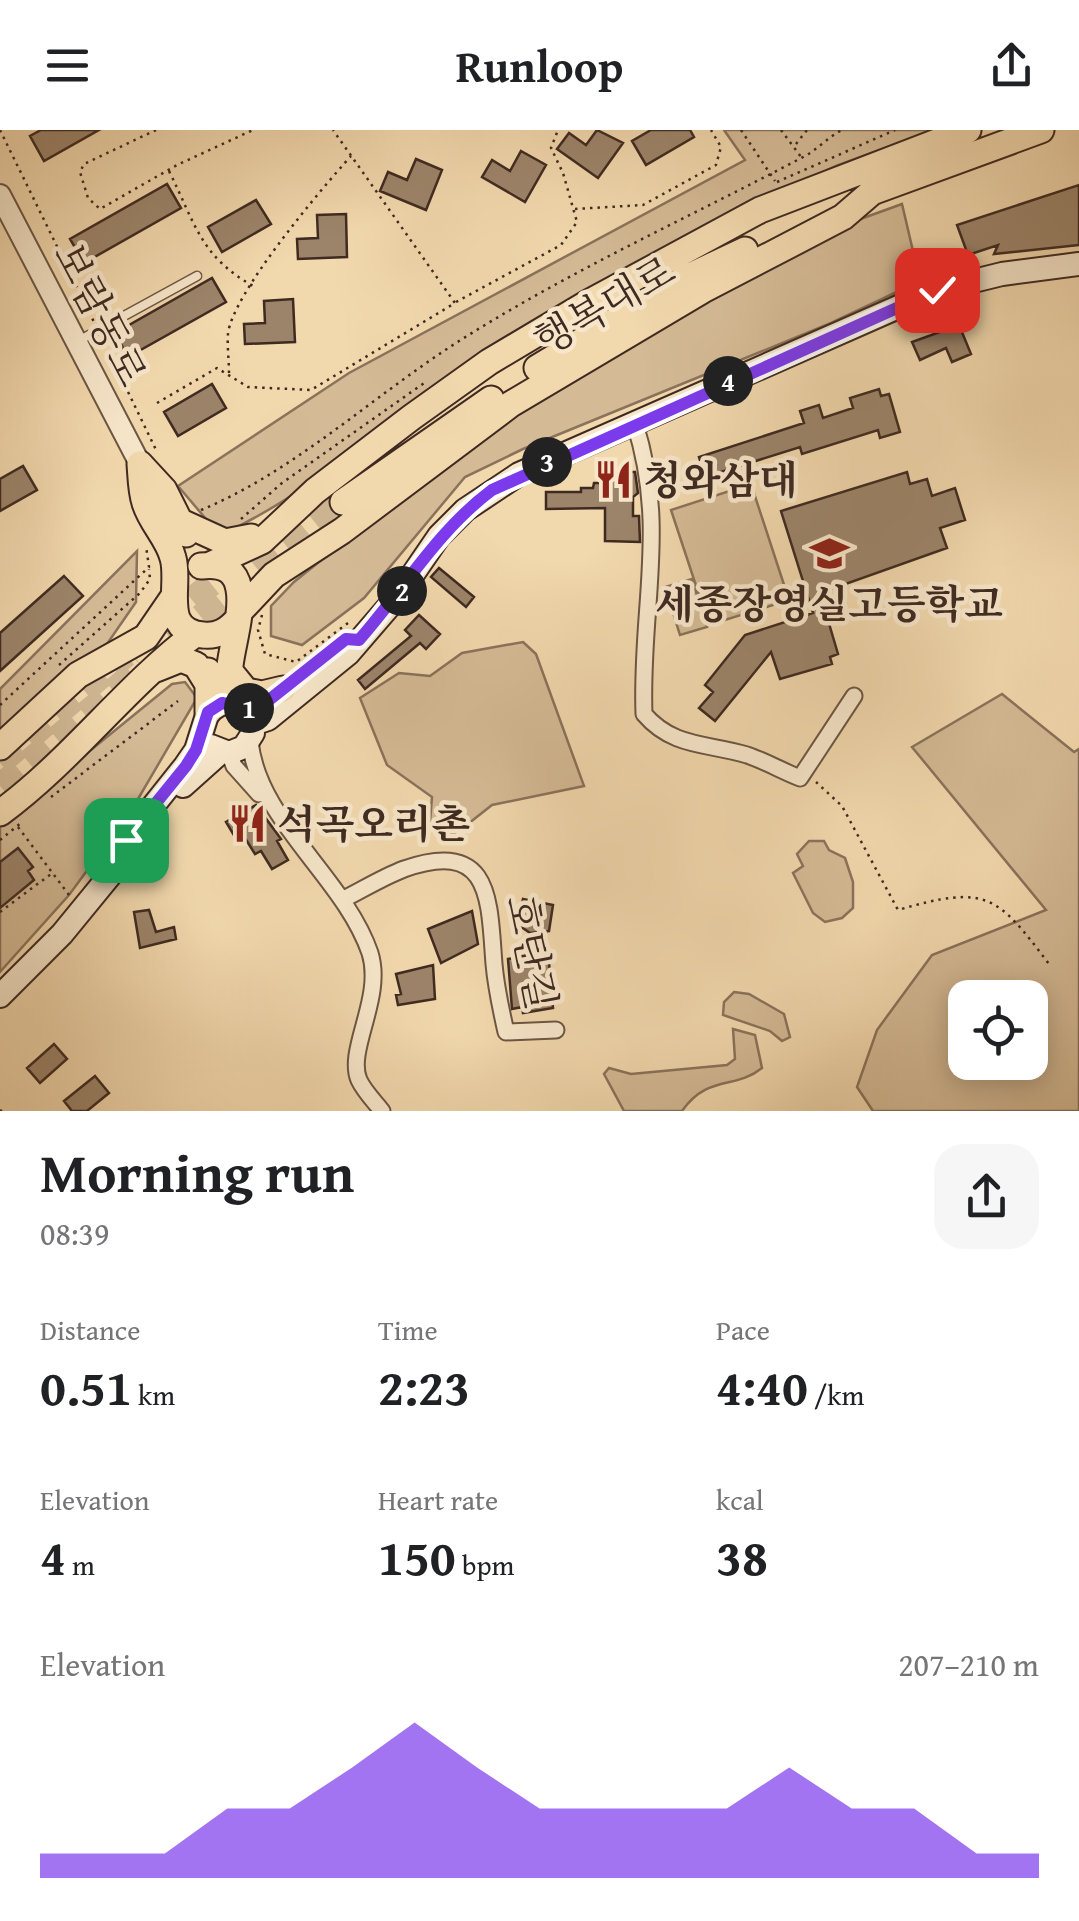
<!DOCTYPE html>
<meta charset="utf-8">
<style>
body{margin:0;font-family:"Gentium Book Plus","Noto Serif KR",serif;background:#f6f6f6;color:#202124;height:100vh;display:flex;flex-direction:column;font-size:38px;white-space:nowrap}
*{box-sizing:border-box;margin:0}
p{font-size:32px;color:#757577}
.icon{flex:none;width:55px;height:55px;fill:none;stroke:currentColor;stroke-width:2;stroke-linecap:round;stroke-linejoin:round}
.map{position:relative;height:981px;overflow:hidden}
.details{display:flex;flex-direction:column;background:#fff;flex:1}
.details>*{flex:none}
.tools{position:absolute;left:948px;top:850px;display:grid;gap:20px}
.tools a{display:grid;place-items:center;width:100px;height:100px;border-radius:20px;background:#fff;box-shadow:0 5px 25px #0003;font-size:50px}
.pin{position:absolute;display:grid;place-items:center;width:85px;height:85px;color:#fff;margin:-42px;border-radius:20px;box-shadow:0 5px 15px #0006}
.km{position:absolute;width:50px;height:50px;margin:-25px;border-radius:50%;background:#222;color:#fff;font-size:28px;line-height:50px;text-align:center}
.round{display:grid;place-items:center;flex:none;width:105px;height:105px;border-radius:30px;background:#f6f6f6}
.headline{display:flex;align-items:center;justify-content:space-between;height:170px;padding:0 40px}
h1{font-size:55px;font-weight:700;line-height:75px}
.metrics{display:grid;grid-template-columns:repeat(3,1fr);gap:15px;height:170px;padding:10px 40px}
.metrics div{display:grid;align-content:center}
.metrics b{font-size:50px;font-weight:700}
.metrics small{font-size:28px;font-weight:400}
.metrics p{font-size:28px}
.chart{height:280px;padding:20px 40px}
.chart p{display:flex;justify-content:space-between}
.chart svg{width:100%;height:180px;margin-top:10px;fill:#7c3aed;opacity:.7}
header{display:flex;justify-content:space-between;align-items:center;height:130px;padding:0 40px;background:#fff;font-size:45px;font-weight:700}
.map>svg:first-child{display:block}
</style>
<header><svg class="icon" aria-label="menu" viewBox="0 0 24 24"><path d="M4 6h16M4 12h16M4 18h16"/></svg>Runloop<svg class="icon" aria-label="share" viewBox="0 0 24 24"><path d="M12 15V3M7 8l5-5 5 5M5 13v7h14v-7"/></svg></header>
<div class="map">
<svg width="1079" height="981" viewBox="0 0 1079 981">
<rect width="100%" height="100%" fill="#f2d8ad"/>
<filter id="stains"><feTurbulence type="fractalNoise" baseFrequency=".002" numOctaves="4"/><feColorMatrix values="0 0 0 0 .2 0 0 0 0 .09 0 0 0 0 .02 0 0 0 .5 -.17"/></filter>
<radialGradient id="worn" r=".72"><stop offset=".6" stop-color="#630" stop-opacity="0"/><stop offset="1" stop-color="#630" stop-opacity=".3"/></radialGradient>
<!-- green -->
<path fill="#d4ba95" stroke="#8a725b" stroke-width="2.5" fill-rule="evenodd" d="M 724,0 L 934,0 L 836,36 L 688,106 L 326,341 C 294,366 264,384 227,402 L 206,389 L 178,356 L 349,243 L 745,30 Z
M 902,74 L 920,151 L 831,193 L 523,319 L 465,347 L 364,468 L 302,515 L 271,506 L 271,476 L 294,452 L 505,283 L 811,107 Z
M 751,354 L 789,470 L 709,495 L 671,380 Z
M 137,421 L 136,472 L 107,514 L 0,607 L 0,559 Z
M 692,449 L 707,497 L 680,505 L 665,457 Z
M 523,512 L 536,524 L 584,656 L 492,675 L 454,705 L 430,692 L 432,667 L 387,635 L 360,568 L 399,543 L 430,546 L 462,523 Z
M 185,552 L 197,568 L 131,681 L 69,765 L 0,842 L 0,694 L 172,554 Z
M 1002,564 L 1074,622 L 1079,619 L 1079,981 L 873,981 L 857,957 L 877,900 L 932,825 L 1046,780 L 912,617 ZM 965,868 L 1030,868 L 1030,932 L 965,932 Z
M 809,711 L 824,711 L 829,720 L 845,728 L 853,752 L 853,778 L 842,788 L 825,792 L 813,783 L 793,743 L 803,736 L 797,724 Z
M 734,862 L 749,864 L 784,884 L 790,907 L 782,911 L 770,901 L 723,885 L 724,872 Z
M 733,899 L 755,905 L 762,938 C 735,960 708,944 682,981 L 624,981 L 604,944 L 609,938 L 631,944 L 727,935 L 735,929 Z"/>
<!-- building -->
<path fill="#9c846a" stroke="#3f2a21" stroke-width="2.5" d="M 41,0 L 99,0 L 44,31 L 30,6 Z
M 597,0 L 623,13 L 598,48 L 557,19 L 569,3 L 586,15 Z
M 651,0 L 690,0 L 694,7 L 646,35 L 632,11 Z
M 521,21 L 546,35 L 525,72 L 482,47 L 492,30 L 510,41 Z
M 416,29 L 442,40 L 426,80 L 380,61 L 388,42 L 407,50 Z
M 167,54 L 181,78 L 84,133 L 70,109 Z
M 1079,55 L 1079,115 L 994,124 L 998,115 L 968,125 L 957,95 Z
M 256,70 L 271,94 L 222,122 L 208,97 Z
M 346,84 L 347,127 L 298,129 L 297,109 L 318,108 L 317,85 Z
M 212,148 L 226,172 L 128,227 L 115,203 Z
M 293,169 L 295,212 L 245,214 L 244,194 L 265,193 L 264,171 Z
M 959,195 L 971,224 L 952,232 L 946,218 L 920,230 L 912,212 Z
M 212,254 L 226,278 L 178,306 L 164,282 Z
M 879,259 L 881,266 L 889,264 L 900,302 L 880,308 L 878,300 L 802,324 L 800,317 L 705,347 L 699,327 L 804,293 L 800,281 L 819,275 L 823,288 L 853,278 L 850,268 Z
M 23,336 L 37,360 L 0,381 L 0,349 Z
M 609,342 L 635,342 L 638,363 L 633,367 L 633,386 L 639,386 L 640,412 L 605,411 L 605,378 L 546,379 L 546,362 L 581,362 L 581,358 L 593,358 L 594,353 L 609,353 Z
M 907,342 L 910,354 L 927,349 L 932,366 L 955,358 L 965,390 L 940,398 L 947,418 L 820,463 L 838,524 L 830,527 L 832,534 L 780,549 L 771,522 L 715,591 L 699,578 L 713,562 L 705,555 L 745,505 L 813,483 L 781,381 Z
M 439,438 L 474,467 L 466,477 L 431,447 Z
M 64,446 L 83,466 L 0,541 L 0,503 Z
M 419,485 L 440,504 L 426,519 L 420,513 L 365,559 L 358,550 L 411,506 L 405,500 Z
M 256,675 L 281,709 L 277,711 L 288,730 L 272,739 L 261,721 L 255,724 L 245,708 L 238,712 L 226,692 Z
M 18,718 L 33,737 L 28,741 L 34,750 L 0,778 L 0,732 Z
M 523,769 L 553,775 L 549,801 L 530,803 L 517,794 Z
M 149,780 L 156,802 L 174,797 L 176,809 L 140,818 L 134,782 Z
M 472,781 L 478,814 L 441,833 L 428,799 Z
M 548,821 L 553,878 L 523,883 L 522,877 L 512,879 L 508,829 Z
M 433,835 L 435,869 L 398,875 L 396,865 L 401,864 L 396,844 Z
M 54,914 L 67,929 L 40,953 L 27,938 Z
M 95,946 L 109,963 L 87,981 L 72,981 L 64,971 Z"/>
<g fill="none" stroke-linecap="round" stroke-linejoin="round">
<!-- trunk-tunnel -->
<path stroke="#ceb591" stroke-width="25" stroke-dasharray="25 12" stroke-linecap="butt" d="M 163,493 L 241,430
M 172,510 L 343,372
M 0,633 L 126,525
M 0,656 L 142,536"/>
<defs>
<path id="service" d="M 80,210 L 197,146"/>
<path id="minor" d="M 635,294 C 668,398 640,479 644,584 C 673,618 708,613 747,625 C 765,631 782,641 800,648 L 854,566
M 250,611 C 258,691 344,747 370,823 C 384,868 346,920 359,950 C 364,961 375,972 382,981
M 229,623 L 234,636 L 259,664
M 342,770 C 362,760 383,747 404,739 C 492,708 489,770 494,834 C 496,857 501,880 506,902 L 556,900"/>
<path id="tertiary" d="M 0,65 L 140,334"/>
<path id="secondary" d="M 253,594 L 268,589 L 348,524 L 398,466 L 439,406 L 465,380 L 519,344 L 937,160 L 1002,144 L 1079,134
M 211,616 L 229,623 L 244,617 L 253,603 L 248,584
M 183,656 L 221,622
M 124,724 L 126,710 L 185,636 L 196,620 L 208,582 L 222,573 L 252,578
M 0,866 L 62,804 L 134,716"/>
<path id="trunk" d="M 537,238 L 688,147 L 745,120
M 140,334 C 141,346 141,361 145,373 C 151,393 168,408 173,428 C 181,455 159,501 203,505 C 218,507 228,500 237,490
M 140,334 L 164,360 L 186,404
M 343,372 L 491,269
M 179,391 L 225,412 L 251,407
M 210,435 L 262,411 L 315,361 L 412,287 L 489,232 L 588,173 L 760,80 L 968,0
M 201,436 C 263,428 233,504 230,536 C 229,550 233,563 238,575
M 242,479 L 274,445 L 342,401 L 511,274 L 703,160 L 843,87 L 872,62 L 1041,0
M 156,539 L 181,529 L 196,535 L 209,556
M 229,540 L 246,561 L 262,564 L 283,559
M 208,582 L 208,541
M 0,617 L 78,545 L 146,507 L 172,469
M 0,683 C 72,630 125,557 195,504"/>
</defs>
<!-- service casing -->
<use href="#service" stroke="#6c5644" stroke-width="11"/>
<!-- minor casing -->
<use href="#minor" stroke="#6c5644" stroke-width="19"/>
<!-- tertiary casing -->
<use href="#tertiary" stroke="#6c5644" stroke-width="24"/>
<!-- secondary casing -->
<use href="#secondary" stroke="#3f2a21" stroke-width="26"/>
<!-- trunk casing -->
<use href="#trunk" stroke="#3f2a21" stroke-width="29"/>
<!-- path -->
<path stroke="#3f2a21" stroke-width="2.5" stroke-dasharray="2.5 5" stroke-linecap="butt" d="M 0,0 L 94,192
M 156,0 L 84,34 L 80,42 L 88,68 L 100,79 L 177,35 L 253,0
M 741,0 L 775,51
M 781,0 L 801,27
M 796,14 L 807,0
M 169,41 C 195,93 200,126 253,156
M 777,52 L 895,0
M 575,79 L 643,75 L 716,35 L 721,17 L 711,0
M 456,172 L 561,115 L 577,92 L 563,43 L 551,18 L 558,0
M 102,208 L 157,322
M 229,243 C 229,230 227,216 228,204 C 232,164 322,58 351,26
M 157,273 L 217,238 L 248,257 L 311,260 L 455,173 L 333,0
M 201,380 C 293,342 372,267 456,213 C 567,142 688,88 805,26 C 818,19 828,7 842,0
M 241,389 L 282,353 L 427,251
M 262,485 L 258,500 L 265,524 L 296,532 L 352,490
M 59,535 L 140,463 L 150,449 L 149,439
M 0,575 L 149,437 L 146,416
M 816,652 L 842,676 L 898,780 C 987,754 997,765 1049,834
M 51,667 L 178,571
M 18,697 L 69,765
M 0,710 L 22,692
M 0,782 L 51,744
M 0,980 L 2,981"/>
<!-- service -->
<use href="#service" stroke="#f7e6ca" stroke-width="8"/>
<!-- minor -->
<use href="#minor" stroke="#f7e6ca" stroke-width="15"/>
<!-- tertiary -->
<use href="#tertiary" stroke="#f7e6ca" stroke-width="20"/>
<!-- secondary -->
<use href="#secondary" stroke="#f7e6ca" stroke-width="22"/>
<!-- trunk -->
<use href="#trunk" stroke="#f2d8ad" stroke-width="25"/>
</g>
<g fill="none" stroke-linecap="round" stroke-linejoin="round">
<defs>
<path id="route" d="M 126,710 L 186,636 L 196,620 L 208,582 L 222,573 L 251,579 L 269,570 L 346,509 L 359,510 C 404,459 437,401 492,360 L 937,160"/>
</defs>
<!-- route casing -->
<use href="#route" stroke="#fff" stroke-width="20"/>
<!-- route -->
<use href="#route" stroke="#7c3aed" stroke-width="12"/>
</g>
<!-- icons -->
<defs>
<symbol id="restaurant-bare" viewBox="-9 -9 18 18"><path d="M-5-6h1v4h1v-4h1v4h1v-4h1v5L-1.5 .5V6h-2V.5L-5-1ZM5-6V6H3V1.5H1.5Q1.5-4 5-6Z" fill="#8f2418" stroke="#f7e6ca" stroke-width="2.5" paint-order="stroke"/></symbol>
<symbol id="school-bare" viewBox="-9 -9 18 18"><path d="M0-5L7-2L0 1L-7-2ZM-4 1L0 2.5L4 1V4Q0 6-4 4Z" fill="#8f2418" stroke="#f7e6ca" stroke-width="2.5" paint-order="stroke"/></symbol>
</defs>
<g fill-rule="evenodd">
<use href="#restaurant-bare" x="586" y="322" width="55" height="55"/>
<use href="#school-bare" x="802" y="396" width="55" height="55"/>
<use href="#restaurant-bare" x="220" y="666" width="55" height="55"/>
</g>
<g text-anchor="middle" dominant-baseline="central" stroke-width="9" stroke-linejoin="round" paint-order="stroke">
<!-- street labels -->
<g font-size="40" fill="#3f2a21" stroke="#f7e6ca">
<text transform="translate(604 175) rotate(-30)">행복대로</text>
<text transform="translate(101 184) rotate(63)">보람동로</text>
<text transform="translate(532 822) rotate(79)">호탄길</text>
</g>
<!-- poi labels -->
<g font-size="40" font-weight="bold" fill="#3f2a21" stroke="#f7e6ca" text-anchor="start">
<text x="643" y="349">청와삼대</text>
<text x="829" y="473" text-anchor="middle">세종장영실고등학교</text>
<text x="277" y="693">석곡오리촌</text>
</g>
</g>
<rect width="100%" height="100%" filter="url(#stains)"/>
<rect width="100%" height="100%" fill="url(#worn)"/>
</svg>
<div class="tools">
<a><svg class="icon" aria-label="locate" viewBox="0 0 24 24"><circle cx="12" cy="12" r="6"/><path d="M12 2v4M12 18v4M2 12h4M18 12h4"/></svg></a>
</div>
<div class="pin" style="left:126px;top:710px;background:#1e9e55"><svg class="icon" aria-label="arrive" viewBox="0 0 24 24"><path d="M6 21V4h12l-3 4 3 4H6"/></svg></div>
<div class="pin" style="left:937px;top:160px;background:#d93025"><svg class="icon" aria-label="check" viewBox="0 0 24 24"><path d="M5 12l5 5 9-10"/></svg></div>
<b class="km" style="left:249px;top:578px">1</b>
<b class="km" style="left:402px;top:461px">2</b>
<b class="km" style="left:547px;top:332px">3</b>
<b class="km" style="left:728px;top:251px">4</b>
</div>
<section class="details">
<div class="headline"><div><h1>Morning run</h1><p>08:39</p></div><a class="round"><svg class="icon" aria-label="share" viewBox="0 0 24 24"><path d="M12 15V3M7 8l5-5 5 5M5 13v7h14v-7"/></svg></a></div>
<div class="metrics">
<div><p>Distance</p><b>0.51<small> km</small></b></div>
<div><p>Time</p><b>2:23</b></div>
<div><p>Pace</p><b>4:40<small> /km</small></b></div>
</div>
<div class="metrics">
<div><p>Elevation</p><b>4<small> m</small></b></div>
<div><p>Heart rate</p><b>150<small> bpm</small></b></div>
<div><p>kcal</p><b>38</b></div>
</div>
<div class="chart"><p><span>Elevation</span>207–210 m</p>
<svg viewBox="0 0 160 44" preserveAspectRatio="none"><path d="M0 44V38L10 38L20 38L30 27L40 27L50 17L60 6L70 17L80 27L90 27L100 27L110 27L120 17L130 27L140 27L150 38L160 38V44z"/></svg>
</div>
</section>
